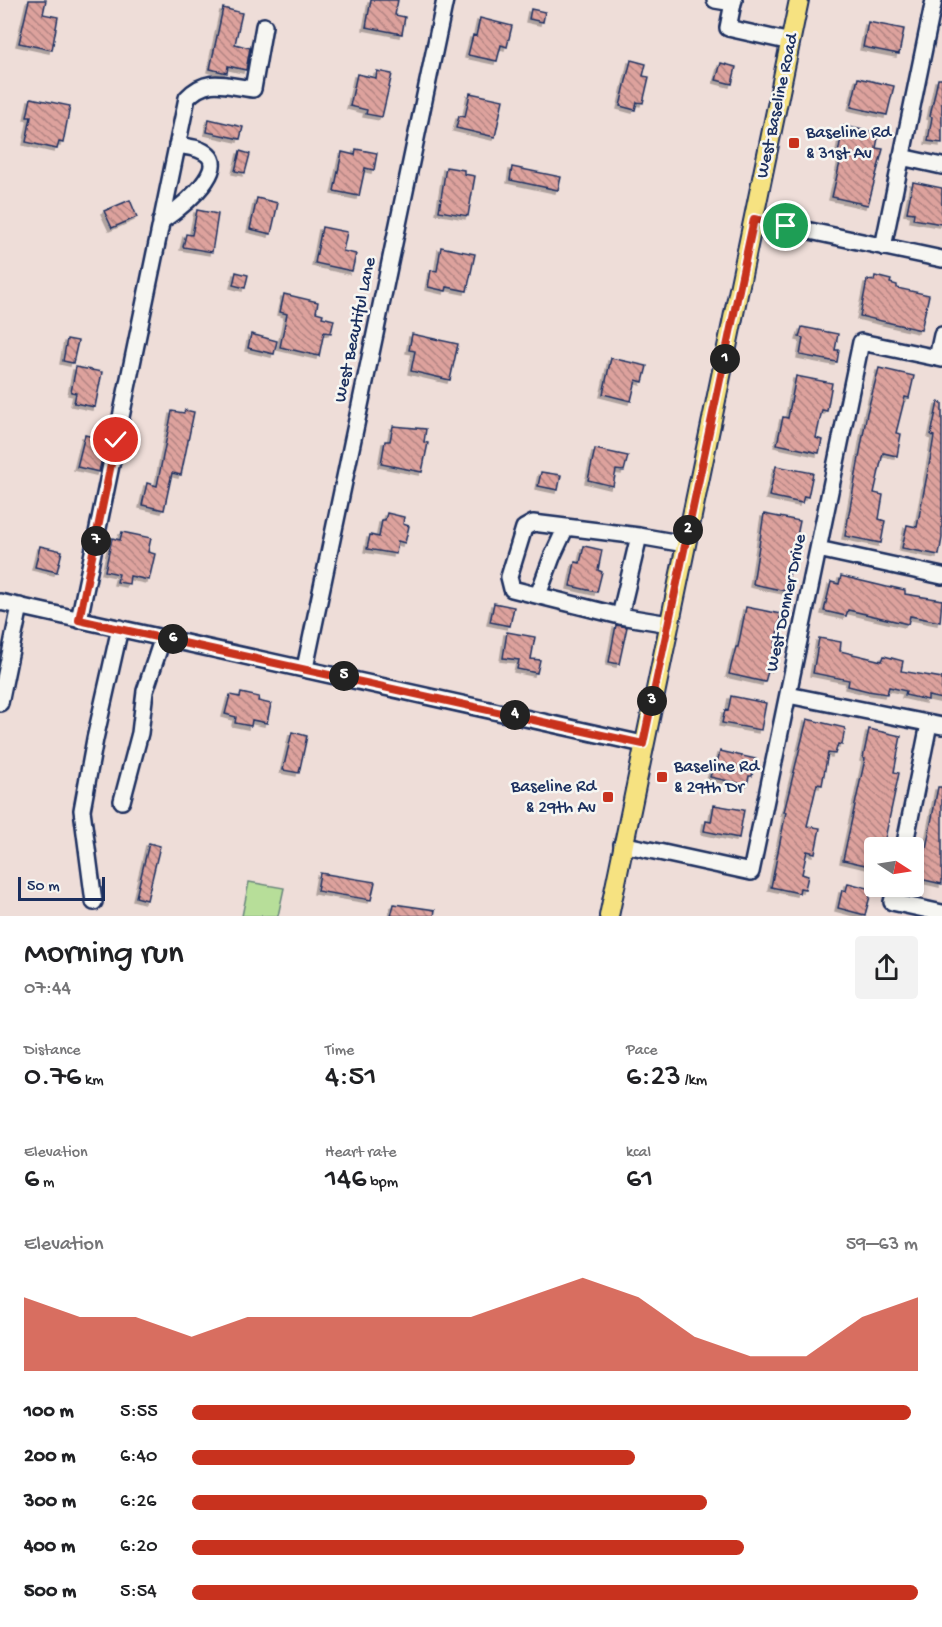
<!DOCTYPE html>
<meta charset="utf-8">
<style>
body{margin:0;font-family:"Gochi Hand",sans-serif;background:#f2f2f2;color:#202124;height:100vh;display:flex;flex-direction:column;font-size:22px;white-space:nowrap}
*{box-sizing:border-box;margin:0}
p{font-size:20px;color:#757577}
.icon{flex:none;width:33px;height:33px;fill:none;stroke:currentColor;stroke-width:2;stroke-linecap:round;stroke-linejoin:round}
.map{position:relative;height:916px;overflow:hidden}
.details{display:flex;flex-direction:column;background:#fff;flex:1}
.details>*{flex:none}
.needle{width:39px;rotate:102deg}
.tools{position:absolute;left:864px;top:837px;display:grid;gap:12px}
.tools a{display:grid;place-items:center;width:60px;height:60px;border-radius:6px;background:#fff;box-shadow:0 3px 9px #0003;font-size:30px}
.scale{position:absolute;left:18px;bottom:15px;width:87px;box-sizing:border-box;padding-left:6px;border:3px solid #1b2f5e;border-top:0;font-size:16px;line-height:21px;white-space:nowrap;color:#1b2f5e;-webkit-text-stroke:4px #f6f6f2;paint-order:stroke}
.pin{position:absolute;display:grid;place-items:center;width:51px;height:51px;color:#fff;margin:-26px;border:3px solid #fff;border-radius:50%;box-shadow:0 2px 6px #0007}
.km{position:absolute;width:30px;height:30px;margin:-15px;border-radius:50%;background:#222;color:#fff;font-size:16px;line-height:30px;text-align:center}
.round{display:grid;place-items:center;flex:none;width:63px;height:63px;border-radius:6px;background:#f2f2f2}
.head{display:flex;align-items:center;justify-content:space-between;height:102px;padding:0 24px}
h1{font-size:33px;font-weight:600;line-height:45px}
.metrics{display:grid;grid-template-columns:repeat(3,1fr);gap:9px;height:102px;padding:6px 24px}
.metrics div{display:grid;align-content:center}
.metrics b{font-size:30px;font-weight:600}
.metrics small{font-size:16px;font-weight:400}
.metrics p{font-size:16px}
.chart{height:168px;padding:12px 24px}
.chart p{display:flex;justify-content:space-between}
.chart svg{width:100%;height:108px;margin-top:6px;fill:#c8321e;opacity:.7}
ul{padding:0 24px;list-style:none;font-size:20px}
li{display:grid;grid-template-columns:96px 72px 1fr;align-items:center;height:45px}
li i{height:15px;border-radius:8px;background:#c8321e}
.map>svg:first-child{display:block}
</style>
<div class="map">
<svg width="942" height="916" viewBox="0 0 942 916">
<defs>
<pattern id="building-back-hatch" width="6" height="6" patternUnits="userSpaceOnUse" patternTransform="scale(1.5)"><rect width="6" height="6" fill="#dda29d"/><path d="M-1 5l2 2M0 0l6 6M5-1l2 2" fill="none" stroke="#b28483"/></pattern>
<filter id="shadow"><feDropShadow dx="-3" dy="3" stdDeviation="0" flood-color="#0004"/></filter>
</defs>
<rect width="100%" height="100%" fill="#eeddd8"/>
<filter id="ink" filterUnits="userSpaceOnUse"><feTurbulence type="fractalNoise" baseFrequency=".0167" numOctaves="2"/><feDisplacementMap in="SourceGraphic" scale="12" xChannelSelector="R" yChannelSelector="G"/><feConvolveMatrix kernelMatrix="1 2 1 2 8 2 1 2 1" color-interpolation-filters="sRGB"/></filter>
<g filter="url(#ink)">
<!-- green -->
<path fill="#b7de99" stroke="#69867c" stroke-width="1.5" d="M 249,882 L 284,888 L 278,916 L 242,916 Z"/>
<!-- building -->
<path fill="url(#building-back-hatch)" stroke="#1b2f5e" stroke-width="1.5" filter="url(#shadow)" d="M 29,0 L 46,0 L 43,14 L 58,17 L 52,50 L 19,43 Z
M 371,0 L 398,0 L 395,15 L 405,17 L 402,34 L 366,27 Z
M 223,8 L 242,13 L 235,44 L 250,48 L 246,70 L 228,66 L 227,73 L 210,69 Z
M 531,9 L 545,12 L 543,22 L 529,19 Z
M 480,18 L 512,26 L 507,47 L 501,45 L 497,61 L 468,55 L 473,35 L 476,36 Z
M 868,22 L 904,29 L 899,54 L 863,47 Z
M 631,60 L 646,64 L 643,76 L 649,77 L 643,103 L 637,102 L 635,110 L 620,106 Z
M 721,63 L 736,67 L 732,84 L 716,80 Z
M 377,71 L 392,74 L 382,117 L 366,114 L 367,110 L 350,106 L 357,74 L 376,78 Z
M 858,78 L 894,86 L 887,115 L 851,107 Z
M 938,79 L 942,79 L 942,143 L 928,141 L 932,117 L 930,116 Z
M 470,93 L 503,100 L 495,137 L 456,128 L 459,116 L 465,117 Z
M 31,98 L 70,106 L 63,143 L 59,142 L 57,149 L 26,142 L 31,117 L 27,117 Z
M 209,119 L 243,127 L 240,139 L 207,132 Z
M 843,126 L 879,133 L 876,148 L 883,149 L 868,205 L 832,197 L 842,154 L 838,154 Z
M 356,149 L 377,153 L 374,170 L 365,168 L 359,196 L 334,191 L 342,152 L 355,155 Z
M 240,151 L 250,154 L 245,173 L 235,171 Z
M 446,167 L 464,170 L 464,174 L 475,176 L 468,216 L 439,211 Z
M 512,167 L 561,177 L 558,190 L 510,180 Z
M 913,182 L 942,188 L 942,224 L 913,219 L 914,213 L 907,212 Z
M 257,198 L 278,203 L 271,234 L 250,229 Z
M 130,200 L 137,217 L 112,228 L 104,211 Z
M 197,210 L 218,214 L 212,252 L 183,247 L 186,234 L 192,235 Z
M 322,227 L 347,232 L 343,251 L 356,254 L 352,271 L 315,263 Z
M 441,247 L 475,254 L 467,291 L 447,287 L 446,291 L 428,287 L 431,270 L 437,271 Z
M 236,272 L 248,275 L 245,288 L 233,285 Z
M 875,276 L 891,280 L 890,283 L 897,285 L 897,288 L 929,295 L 921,330 L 860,316 L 867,280 L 874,281 Z
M 284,294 L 318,302 L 316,312 L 323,314 L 322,317 L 334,320 L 331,333 L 324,332 L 319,356 L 280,347 L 287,314 L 280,312 Z
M 802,327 L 838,334 L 835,350 L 839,350 L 837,362 L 800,355 L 803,338 L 799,337 Z
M 251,334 L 277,341 L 274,354 L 248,348 Z
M 412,334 L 458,344 L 450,380 L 411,371 L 415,351 L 409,350 Z
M 67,339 L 78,341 L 73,363 L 63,361 Z
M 611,358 L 647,366 L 643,382 L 636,380 L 631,401 L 603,394 Z
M 76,367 L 102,372 L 95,407 L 74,403 L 76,393 L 71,392 Z
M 879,368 L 914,376 L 909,398 L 905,397 L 896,433 L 901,434 L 897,456 L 883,453 L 874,493 L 883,495 L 879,519 L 885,521 L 881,543 L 845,536 L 867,413 Z
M 796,376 L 832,383 L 827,411 L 822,410 L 816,438 L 822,440 L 819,453 L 777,444 L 783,417 L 788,418 Z
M 938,402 L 942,403 L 942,538 L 939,555 L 902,548 L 907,525 L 917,527 L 930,460 L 934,436 L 931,435 Z
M 185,410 L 194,412 L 181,475 L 172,473 L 164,510 L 142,505 L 147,483 L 157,486 L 172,411 L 184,413 Z
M 393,426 L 426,429 L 424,442 L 428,443 L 422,472 L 381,464 L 385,441 L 390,441 Z
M 85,435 L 106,440 L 99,472 L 77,467 Z
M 595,449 L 628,456 L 624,471 L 616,470 L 613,486 L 588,480 Z
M 776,466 L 813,473 L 808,497 L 804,496 L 802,503 L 769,496 Z
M 541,472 L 561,475 L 558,490 L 538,486 Z
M 387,513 L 404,517 L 403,524 L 409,526 L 405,543 L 398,541 L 396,554 L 367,549 L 370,535 L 379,537 L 382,520 L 385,520 Z
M 764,514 L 800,521 L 786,591 L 753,584 Z
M 122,532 L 151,538 L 148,552 L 155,554 L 149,580 L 130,576 L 129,584 L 117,582 L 119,574 L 105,571 L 112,538 L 120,540 Z
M 40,546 L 62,551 L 57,572 L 35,567 Z
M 584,546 L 602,550 L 598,570 L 602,572 L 597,592 L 570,586 L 575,562 L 580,563 Z
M 841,576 L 891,588 L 891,587 L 905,590 L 905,594 L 942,600 L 940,622 L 910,616 L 908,624 L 848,610 L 846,616 L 824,611 L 831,582 L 839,584 Z
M 494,603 L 514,607 L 510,626 L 490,622 Z
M 746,607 L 781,614 L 773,655 L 777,656 L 774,669 L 769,668 L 765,682 L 729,674 L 736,647 L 738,647 Z
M 616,625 L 627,627 L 619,664 L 609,662 Z
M 507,632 L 535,637 L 531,659 L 540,660 L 537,673 L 517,669 L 519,660 L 503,658 Z
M 819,638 L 841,642 L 840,651 L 882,661 L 884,656 L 903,661 L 901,671 L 942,678 L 942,699 L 928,696 L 928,700 L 905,695 L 906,691 L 889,687 L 887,694 L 868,691 L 848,686 L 849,680 L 813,673 Z
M 241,693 L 259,697 L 258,701 L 271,704 L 267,723 L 252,720 L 251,726 L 235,723 L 236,717 L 225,714 L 230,695 L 240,697 Z
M 731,696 L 766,703 L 761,730 L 722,723 L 725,710 L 728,711 Z
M 807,719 L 845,728 L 842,745 L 838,744 L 835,754 L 828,753 L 822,785 L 817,784 L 807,826 L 820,828 L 815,853 L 807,851 L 802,874 L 808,876 L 805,889 L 800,888 L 799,893 L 771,887 L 786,812 L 784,812 Z
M 869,729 L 901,736 L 894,772 L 899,773 L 883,848 L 874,848 L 874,867 L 843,860 L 865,759 L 863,758 Z
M 292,732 L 307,736 L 299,773 L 283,770 Z
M 720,751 L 756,759 L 752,776 L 749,776 L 747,785 L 710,777 L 713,766 L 716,767 Z
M 938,787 L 942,787 L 942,884 L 920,879 Z
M 714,805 L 744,810 L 739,838 L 704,831 L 706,821 L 711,822 Z
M 149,843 L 160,846 L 147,900 L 136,897 Z
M 320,873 L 375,882 L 371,900 L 317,891 Z
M 848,883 L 872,889 L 865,915 L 838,908 L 842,890 L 846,891 Z
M 394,904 L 435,910 L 434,916 L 391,916 Z"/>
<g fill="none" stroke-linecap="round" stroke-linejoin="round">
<defs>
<path id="minor" d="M 715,0 L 733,3 L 734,0
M 733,3 L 728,28 L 791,42
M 901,157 L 942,166
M 754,219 L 942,259
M 161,221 C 175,213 227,172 208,155 C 200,147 187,147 177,145
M 883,247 L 934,0
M 937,358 L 942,335
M 818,549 L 942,576
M 538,595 L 552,557 L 566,527
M 0,602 L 643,744
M 620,616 L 639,536
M 79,620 L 187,98 C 208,76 226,86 253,89 L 264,26
M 669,624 L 620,616 L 512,589 L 509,577 L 524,528 L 533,523 L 639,536 L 685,544
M 305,668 L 445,0
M 788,695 L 942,726
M 0,703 L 20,606
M 122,801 L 140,733 L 145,691 L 163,637
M 622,844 L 751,872 L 861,342 L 942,359
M 904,848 L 929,724
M 896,886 L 892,902 L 942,913
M 94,902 L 82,810 L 95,739 L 120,628"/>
<path id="major" d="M 609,916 L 799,0"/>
</defs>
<!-- minor casing -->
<use href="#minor" stroke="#1b2f5e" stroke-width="20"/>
<!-- major casing -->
<use href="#major" stroke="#1b2f5e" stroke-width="22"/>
<!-- minor -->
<use href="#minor" stroke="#f6f6f2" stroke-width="15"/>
<!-- major -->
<use href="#major" stroke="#f6e281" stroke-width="18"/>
</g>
</g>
<g fill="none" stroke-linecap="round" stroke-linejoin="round" filter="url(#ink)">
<defs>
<path id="route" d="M 116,440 L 79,620 L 643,744 L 754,219 L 786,226"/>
</defs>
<!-- route casing -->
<use href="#route" stroke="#fff" stroke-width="12"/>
<!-- route -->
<use href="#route" stroke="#c8321e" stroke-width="8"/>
</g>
<!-- markers -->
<g fill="#c8321e" stroke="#f6f6f2" stroke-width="2">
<rect x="788" y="137" width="12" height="12" rx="3"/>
<rect x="656" y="771" width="12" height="12" rx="3"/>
<rect x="602" y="791" width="12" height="12" rx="3"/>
</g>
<g text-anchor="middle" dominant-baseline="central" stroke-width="5" stroke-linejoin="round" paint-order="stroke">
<!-- street labels -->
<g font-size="18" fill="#1b2f5e" stroke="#f6f6f2">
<text transform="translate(778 106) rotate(-78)">West Baseline Road</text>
<text transform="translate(356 330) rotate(-78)">West Beautiful Lane</text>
<text transform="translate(787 603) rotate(-78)">West Donner Drive</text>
</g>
<!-- poi labels -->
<g font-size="18" fill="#1b2f5e" stroke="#f6f6f2" text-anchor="start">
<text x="806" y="133">Baseline Rd<tspan x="806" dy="21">&amp; 31st Av</tspan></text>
<text x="674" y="767">Baseline Rd<tspan x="674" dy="21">&amp; 29th Dr</tspan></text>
<text x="596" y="787" text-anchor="end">Baseline Rd<tspan x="596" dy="21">&amp; 29th Av</tspan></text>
</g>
</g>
</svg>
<div class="tools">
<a><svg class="needle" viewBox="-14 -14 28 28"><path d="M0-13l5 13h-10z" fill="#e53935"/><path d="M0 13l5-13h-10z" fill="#757577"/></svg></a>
</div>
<div class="scale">50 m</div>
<div class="pin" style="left:786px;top:226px;background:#1e9e55"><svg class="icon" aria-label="arrive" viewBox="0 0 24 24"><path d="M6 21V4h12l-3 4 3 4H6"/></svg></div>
<div class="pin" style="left:116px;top:440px;background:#d93025"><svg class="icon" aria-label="check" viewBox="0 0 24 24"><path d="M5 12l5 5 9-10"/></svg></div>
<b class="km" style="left:725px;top:359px">1</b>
<b class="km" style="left:688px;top:530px">2</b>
<b class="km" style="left:652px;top:701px">3</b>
<b class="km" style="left:515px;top:715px">4</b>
<b class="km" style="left:344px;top:676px">5</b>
<b class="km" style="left:173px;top:639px">6</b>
<b class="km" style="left:96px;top:541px">7</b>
</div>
<section class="details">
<div class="head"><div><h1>Morning run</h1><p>07:44</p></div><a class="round"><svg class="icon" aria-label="share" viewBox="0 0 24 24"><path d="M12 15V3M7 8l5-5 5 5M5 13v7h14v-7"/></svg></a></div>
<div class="metrics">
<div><p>Distance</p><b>0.76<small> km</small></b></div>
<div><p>Time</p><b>4:51</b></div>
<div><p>Pace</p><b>6:23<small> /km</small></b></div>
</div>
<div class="metrics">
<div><p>Elevation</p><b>6<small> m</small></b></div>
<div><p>Heart rate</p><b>146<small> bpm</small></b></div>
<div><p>kcal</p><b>61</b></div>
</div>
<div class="chart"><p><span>Elevation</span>59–63 m</p>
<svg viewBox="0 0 160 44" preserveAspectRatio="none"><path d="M0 44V14L10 22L20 22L30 30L40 22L50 22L60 22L70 22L80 22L90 14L100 6L110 14L120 30L130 38L140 38L150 22L160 14V44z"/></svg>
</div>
<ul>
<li><b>100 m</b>5:55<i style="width:99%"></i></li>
<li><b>200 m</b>6:40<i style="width:61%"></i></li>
<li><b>300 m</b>6:26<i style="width:71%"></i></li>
<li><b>400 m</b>6:20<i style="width:76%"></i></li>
<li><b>500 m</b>5:54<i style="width:100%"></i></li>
</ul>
</section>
